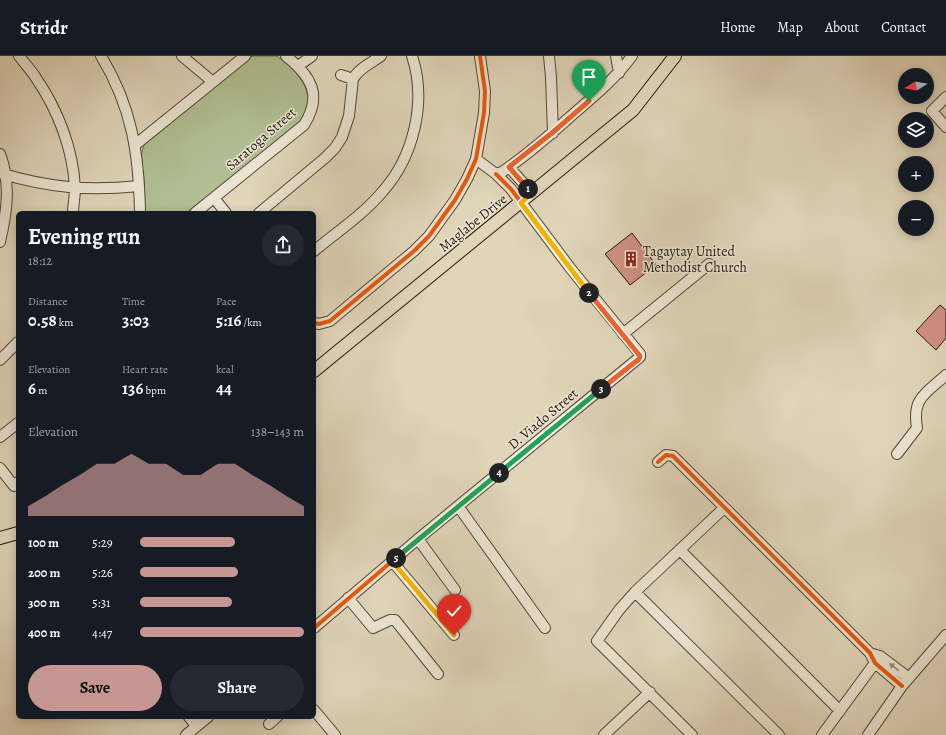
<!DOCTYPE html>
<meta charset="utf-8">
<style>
body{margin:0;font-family:Alegreya,serif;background:#242831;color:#f1f3f6;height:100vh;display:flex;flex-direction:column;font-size:15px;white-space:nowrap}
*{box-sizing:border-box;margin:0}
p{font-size:13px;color:#9ea1a6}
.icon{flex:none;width:22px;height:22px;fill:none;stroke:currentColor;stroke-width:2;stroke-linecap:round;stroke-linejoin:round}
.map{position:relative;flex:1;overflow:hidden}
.details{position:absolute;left:16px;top:155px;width:300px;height:508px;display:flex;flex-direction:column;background:#171b24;border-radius:6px;box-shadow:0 2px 10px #0003}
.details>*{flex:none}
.needle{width:26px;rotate:259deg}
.fabs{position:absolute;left:898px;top:12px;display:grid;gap:8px}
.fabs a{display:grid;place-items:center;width:36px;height:36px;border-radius:50%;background:#171b24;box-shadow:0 2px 10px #0003;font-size:20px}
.pin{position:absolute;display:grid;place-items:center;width:34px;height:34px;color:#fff;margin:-41px -17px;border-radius:50% 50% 50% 0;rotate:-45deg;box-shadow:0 0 4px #0007}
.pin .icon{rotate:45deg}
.km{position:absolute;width:20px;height:20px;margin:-10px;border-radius:50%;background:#222;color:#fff;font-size:11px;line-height:20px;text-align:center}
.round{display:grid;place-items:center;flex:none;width:42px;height:42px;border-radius:21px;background:#242831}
.head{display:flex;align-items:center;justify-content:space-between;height:68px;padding:0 12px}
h1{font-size:22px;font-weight:700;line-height:30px}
.metrics{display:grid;grid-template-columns:repeat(3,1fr);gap:6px;height:68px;padding:4px 12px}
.metrics div{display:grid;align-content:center}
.metrics b{font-size:17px;font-weight:700}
.metrics small{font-size:11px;font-weight:400}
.metrics p{font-size:11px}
.chart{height:112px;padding:8px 12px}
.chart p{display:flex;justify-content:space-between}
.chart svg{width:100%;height:72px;margin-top:4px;fill:#c59692;opacity:.7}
.cta{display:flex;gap:8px;margin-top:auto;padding:8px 12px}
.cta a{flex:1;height:46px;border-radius:24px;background:#c59692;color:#111;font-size:16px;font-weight:700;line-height:46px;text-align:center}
.cta a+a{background:#242831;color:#f1f3f6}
ul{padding:0 12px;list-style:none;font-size:13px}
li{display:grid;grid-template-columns:64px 48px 1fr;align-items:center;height:30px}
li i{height:10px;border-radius:5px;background:#c59692}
header{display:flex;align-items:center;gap:24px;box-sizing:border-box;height:56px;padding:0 20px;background:#171b24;border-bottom:1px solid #363941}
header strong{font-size:19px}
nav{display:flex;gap:22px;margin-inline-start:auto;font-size:14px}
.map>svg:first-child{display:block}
</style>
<header>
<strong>Stridr</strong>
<nav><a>Home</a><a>Map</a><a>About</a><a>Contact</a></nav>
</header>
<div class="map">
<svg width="946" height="679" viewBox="0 0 946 679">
<rect width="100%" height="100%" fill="#e0d5b9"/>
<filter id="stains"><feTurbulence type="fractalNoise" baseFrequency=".005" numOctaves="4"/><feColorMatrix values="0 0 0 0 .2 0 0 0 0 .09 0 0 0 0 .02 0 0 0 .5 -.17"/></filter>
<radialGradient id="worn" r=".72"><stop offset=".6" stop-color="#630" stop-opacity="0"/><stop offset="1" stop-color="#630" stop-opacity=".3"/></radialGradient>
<!-- green -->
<path fill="#b0be91" stroke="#6a6c50" d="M 252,0 L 277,0 C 301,18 322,42 296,70 L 186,157 L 145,157 C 143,146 145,135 144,124 C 143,112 139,101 144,89 Z"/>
<!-- building -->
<path fill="#d09182" stroke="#23190e" d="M 632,177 L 656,209 L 630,229 L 605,198 Z
M 940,249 L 946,254 L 946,282 L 936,294 L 916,275 Z"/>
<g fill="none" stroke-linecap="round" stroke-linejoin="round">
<defs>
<path id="minor" d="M 19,0 C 25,8 31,14 36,22 C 58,54 73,93 75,132 C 75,140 73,149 73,157
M 101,0 C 132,51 139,98 140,157
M 182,0 L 213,26
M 549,0 L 551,21 L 553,77
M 616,0 L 619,17
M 298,10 L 312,0
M 341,19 L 353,23
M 946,41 L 932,55 L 946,71
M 135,89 L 245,0
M 0,98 C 11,127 7,156 0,186
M 476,103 L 496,118 L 502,116 C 527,99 549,80 571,60 C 593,41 615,23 632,0
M 509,111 L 532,137
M 0,117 C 49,132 89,135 139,130
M 214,142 L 226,157
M 195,157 L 304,69 C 323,39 311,20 286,0
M 259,157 L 325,102 L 335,92 L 342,81 L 349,60 L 353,23 C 358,13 371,7 381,0
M 314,195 C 337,176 364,158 383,135 C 414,100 427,45 412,0
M 314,267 L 319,268 L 330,265 L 414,195 L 429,180 L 455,144 L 467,123 L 476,103 L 484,57 L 485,35 L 480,0
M 623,278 L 709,208
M 0,304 L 18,286
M 0,381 L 18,367
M 897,398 L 917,372 C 912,342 925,338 946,319
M 658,406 L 666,399 L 673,400 L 870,597 L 875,607 L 902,630
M 0,412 L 14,430 L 18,426
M 458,450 L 545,572
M 418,483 L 455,534
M 680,494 L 840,655
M 392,505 L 454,579
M 635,536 L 779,679
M 348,542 L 373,572 L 390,564 L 395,564 L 438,618
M 314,572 L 418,483 L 640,301 L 640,298 L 571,213 L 511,133 L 496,118
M 873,598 L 880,600 L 909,622
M 314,654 L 335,679
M 189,661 L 196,670
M 269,668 L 277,661
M 186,679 L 208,661
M 604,679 L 650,636
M 692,679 L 597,585 L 619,554 L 635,536 L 724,452
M 822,679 L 880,600
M 868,679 L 902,630 L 946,579"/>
<path id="major" d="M 314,315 L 633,54 L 675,0
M 0,482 L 18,477"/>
</defs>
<!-- minor casing -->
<use href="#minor" stroke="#524839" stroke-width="12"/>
<!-- major casing -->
<use href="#major" stroke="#23190e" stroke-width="14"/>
<!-- minor -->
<use href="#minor" stroke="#ebe4d2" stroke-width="10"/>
<!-- major -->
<use href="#major" stroke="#e0d5b9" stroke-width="12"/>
<defs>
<path id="cycleway" d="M 314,267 L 319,268 L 330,265 L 414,195 L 429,180 L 455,144 L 467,123 L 476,103 L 484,57 L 485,35 L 480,0
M 658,406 L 666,399 L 673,400 L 870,597 L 875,607 L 902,630
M 314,572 L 418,483 L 640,301 L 640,298 L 571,213 L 511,133 L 496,118"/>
</defs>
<!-- cycleway casing -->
<use href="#cycleway" stroke="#ebe4d2" stroke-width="6"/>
<!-- cycleway -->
<use href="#cycleway" stroke="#e8590c" stroke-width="4"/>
</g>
<!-- one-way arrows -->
<defs><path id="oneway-solid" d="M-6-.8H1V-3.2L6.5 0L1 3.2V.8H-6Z"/></defs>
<use fill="#91897a" href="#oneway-solid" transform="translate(894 611) rotate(-143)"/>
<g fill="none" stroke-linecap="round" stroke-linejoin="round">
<defs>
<path id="split-1" d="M 528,133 L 509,111 L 552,77 L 589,45"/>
<path id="split-2" d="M 528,133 L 532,137 L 521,147 L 589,237"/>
<path id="split-3" d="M 589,237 L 640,300 L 639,303 L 601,333"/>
<path id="split-4" d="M 499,417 L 601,333"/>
<path id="split-5" d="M 396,502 L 499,417"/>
<path id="split-6" d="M 396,502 L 392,505 L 454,579"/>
</defs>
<!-- split-1 casing -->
<use href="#split-1" stroke="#fff" stroke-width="8"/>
<!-- split-2 casing -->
<use href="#split-2" stroke="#fff" stroke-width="8"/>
<!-- split-3 casing -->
<use href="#split-3" stroke="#fff" stroke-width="8"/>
<!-- split-4 casing -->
<use href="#split-4" stroke="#fff" stroke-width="8"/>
<!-- split-5 casing -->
<use href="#split-5" stroke="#fff" stroke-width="8"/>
<!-- split-6 casing -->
<use href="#split-6" stroke="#fff" stroke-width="8"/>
<!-- split-1 -->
<use href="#split-1" stroke="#f0652b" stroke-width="5"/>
<!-- split-2 -->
<use href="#split-2" stroke="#f5b400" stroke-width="5"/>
<!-- split-3 -->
<use href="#split-3" stroke="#f0652b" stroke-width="5"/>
<!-- split-4 -->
<use href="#split-4" stroke="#22a559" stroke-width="5"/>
<!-- split-5 -->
<use href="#split-5" stroke="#22a559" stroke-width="5"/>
<!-- split-6 -->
<use href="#split-6" stroke="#f5b400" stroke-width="5"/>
</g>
<!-- icons -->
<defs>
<symbol id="building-bare" viewBox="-9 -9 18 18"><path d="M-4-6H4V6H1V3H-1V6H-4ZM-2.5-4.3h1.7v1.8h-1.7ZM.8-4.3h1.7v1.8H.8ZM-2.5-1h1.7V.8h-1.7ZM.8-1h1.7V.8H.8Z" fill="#8f2418" stroke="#ebe4d2" stroke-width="2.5" paint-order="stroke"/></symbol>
</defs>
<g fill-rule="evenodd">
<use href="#building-bare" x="620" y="192" width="22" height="22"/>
</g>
<g text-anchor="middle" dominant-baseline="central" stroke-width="3" stroke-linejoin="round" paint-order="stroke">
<!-- street labels -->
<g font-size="14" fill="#23190e" stroke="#ebe4d2">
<text transform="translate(261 83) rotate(-41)">Saratoga Street</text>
<text transform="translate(473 167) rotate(-39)">Maglabe Drive</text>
<text transform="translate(543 363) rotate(-40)">D. Viado Street</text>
</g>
<!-- poi labels -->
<g font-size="14" fill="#23190e" stroke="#ebe4d2" text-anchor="start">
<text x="643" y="195">Tagaytay United<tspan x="643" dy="16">Methodist Church</tspan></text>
</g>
</g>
<rect width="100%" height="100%" filter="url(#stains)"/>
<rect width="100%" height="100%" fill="url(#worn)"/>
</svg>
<div class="fabs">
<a><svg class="needle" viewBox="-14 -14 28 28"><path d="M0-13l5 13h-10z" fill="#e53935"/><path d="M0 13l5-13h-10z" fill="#9ea1a6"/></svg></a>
<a><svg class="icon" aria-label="layers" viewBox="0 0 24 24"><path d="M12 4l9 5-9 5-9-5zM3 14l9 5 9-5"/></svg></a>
<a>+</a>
<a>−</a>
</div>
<div class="pin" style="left:589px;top:45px;background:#1e9e55"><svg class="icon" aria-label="arrive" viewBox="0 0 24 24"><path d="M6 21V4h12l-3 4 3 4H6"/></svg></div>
<div class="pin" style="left:454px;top:579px;background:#d93025"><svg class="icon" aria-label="check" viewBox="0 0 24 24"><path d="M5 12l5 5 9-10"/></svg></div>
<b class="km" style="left:528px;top:133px">1</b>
<b class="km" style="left:589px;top:237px">2</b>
<b class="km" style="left:601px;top:333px">3</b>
<b class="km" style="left:499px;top:417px">4</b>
<b class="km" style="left:396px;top:502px">5</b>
<section class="details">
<div class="head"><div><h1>Evening run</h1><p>18:12</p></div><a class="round"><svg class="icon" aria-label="share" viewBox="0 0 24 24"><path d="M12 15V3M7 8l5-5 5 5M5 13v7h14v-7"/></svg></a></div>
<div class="metrics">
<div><p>Distance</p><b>0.58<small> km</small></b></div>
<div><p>Time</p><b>3:03</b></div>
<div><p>Pace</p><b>5:16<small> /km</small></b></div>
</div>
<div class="metrics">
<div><p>Elevation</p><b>6<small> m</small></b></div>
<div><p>Heart rate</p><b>136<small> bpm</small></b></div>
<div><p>kcal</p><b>44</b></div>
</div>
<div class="chart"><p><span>Elevation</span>138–143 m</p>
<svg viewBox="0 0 160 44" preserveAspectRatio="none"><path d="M0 44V38L10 32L20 25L30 19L40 12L50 12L60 6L70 12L80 12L90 19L100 19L110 12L120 12L130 19L140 25L150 32L160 38V44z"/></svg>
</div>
<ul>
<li><b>100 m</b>5:29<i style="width:58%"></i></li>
<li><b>200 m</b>5:26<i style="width:60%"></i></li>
<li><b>300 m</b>5:31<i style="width:56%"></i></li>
<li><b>400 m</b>4:47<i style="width:100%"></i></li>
</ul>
<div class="cta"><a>Save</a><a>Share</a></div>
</section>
</div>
